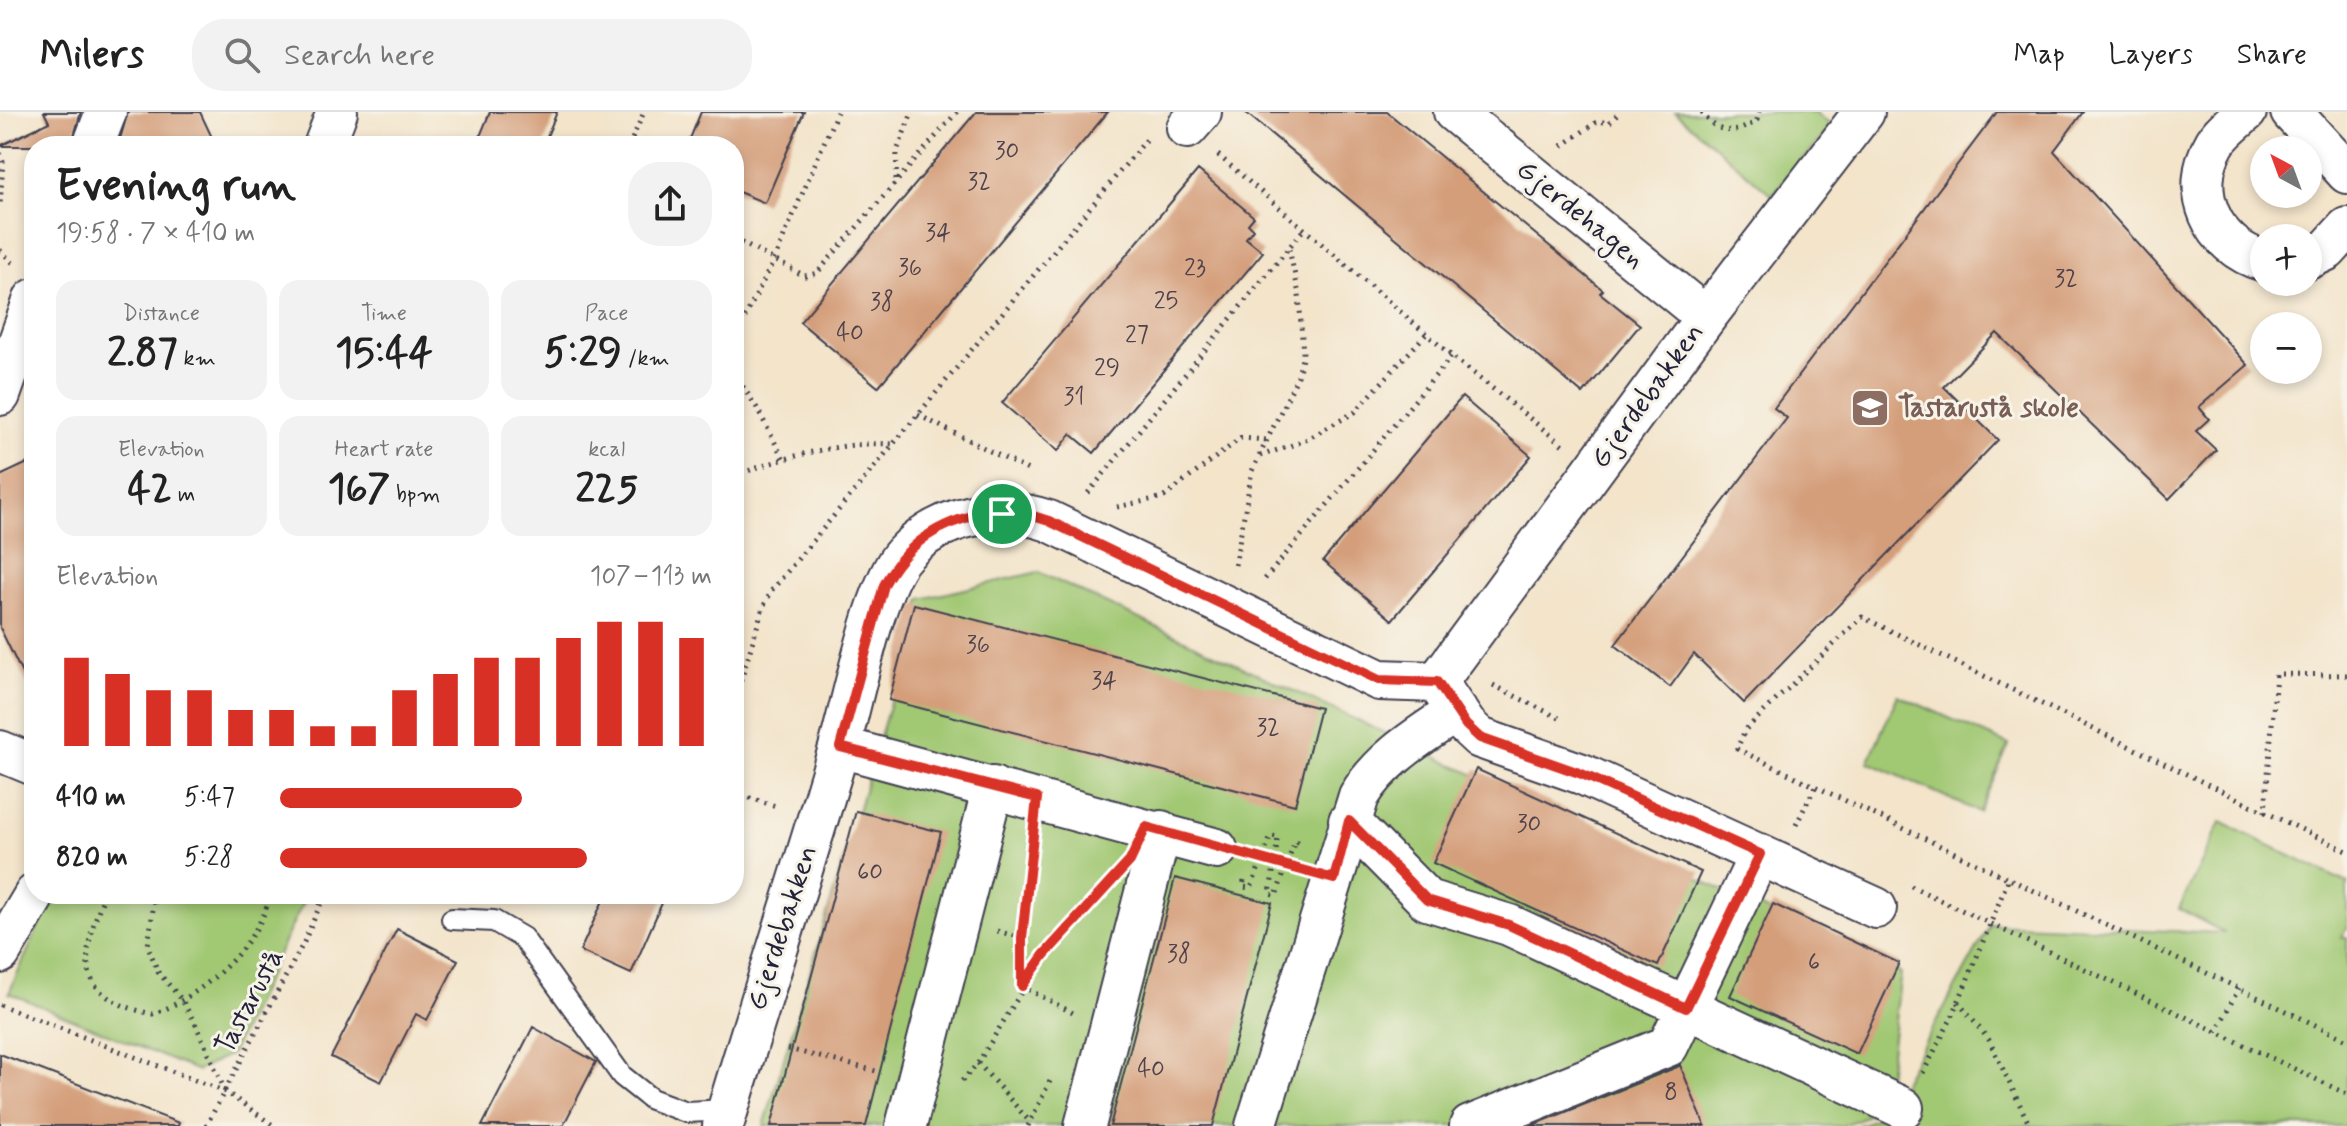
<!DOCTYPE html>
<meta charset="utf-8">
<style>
body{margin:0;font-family:Mynerve,sans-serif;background:#f2f2f2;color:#222;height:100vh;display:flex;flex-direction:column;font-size:30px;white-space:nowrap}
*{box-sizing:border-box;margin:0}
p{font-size:26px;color:#767676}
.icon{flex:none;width:44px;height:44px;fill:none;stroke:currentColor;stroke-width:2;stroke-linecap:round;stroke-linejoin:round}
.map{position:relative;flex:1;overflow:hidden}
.details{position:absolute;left:24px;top:24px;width:720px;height:768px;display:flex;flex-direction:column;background:#fff;border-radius:32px;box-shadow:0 4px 12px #0003}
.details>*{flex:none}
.needle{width:52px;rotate:319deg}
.buttons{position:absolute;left:2250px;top:24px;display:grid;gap:16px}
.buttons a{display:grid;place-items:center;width:72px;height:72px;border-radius:50%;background:#fff;box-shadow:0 4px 12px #0003;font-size:40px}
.pin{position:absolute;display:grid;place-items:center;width:68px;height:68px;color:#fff;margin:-34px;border:4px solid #fff;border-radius:50%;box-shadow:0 2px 8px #0007}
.round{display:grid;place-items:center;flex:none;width:84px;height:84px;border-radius:32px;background:#f2f2f2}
.head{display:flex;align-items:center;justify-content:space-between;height:136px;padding:0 32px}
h1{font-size:44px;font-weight:800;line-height:60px}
.metrics{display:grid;grid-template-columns:repeat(3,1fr);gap:12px;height:136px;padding:8px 32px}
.metrics div{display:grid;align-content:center;border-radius:20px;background:#f2f2f2;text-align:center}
.metrics b{font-size:40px;font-weight:800}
.metrics small{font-size:22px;font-weight:400}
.metrics p{font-size:22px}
.chart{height:224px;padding:16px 32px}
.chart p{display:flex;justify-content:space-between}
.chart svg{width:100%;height:144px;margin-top:8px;stroke:#d93025;stroke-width:6}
ul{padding:0 32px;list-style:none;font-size:26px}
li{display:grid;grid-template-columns:128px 96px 1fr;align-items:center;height:60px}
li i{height:20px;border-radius:10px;background:#d93025}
header{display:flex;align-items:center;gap:48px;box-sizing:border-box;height:112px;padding:0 40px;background:#fff;border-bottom:2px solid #e0e0e0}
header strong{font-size:38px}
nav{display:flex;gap:44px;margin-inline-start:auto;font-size:28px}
.search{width:560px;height:72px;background:#f2f2f2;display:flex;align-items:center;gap:20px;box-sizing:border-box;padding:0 28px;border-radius:32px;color:#767676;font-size:30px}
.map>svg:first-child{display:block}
</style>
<header>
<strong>Milers</strong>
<div class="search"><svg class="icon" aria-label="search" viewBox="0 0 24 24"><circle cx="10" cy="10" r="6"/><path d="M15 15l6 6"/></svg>Search here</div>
<nav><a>Map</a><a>Layers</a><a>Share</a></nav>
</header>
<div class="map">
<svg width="2347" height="1014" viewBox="0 0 2347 1014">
<rect width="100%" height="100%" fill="#f7f3e8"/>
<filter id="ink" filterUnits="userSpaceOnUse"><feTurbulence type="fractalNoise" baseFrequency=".0125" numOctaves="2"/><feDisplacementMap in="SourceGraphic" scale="16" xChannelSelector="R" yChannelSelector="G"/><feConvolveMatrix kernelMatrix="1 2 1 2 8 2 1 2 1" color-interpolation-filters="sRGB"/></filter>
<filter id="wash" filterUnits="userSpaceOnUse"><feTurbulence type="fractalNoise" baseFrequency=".006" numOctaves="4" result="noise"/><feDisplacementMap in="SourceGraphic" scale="32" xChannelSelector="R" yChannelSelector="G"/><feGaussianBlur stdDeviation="1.8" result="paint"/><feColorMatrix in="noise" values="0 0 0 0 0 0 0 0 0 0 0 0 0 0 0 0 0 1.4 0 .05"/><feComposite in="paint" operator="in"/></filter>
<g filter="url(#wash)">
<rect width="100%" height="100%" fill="#f3e4ca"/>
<!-- green -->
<path fill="#a1c873" stroke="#627557" stroke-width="2" d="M 1675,0 L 1815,0 L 1832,14 L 1772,83 Z
M 1038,460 L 1901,861 L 1884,997 L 1841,1014 L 764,1014 L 921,487 Z
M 1898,583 L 2009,633 L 1979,700 L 1868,650 Z
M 2221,710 L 2347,771 L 2347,814 L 2342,825 L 2347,825 L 2347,1014 L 1857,1014 L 1884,1003 L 1991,812 L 2225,821 L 2179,797 Z
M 53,782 L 307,782 L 231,942 L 197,959 L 9,881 Z"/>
<g id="blocks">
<!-- building -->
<path fill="#d49e7a" d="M 44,0 L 81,0 L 71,34 L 0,34 L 49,10 Z
M 128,0 L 200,0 L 216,34 L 118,34 Z
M 490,0 L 557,0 L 543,34 L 476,34 Z
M 701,0 L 804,0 L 765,91 L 734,78 L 734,34 L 687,34 Z
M 976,0 L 1108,0 L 878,275 L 800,210 Z
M 1245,0 L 1387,0 L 1603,178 L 1600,181 L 1640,213 L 1583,282 Z
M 1997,0 L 2083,0 L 2054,39 L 2248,253 L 2199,295 L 2209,307 L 2196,319 L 2216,338 L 2169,387 L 1997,221 L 1944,275 L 1998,328 L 1744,591 L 1694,542 L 1670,575 L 1615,533 L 1787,306 L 1774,296 Z
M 1198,58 L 1254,105 L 1248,112 L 1253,117 L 1246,126 L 1263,140 L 1094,341 L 1071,322 L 1058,339 L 1002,291 Z
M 1462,285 L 1531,344 L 1392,508 L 1323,449 Z
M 34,348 L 34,586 L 0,516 L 0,364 Z
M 914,492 L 1320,596 L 1295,693 L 889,588 Z
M 1476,657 L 1701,760 L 1658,854 L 1433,751 Z
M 856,699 L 941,720 L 866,1014 L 771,1014 Z
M 1175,766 L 1272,791 L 1213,1014 L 1110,1014 Z
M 606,782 L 666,782 L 631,862 L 580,839 Z
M 1773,792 L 1899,851 L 1857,942 L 1730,884 Z
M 397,817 L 458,848 L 427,908 L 416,902 L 381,970 L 331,945 Z
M 533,915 L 596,950 L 563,1014 L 482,1014 Z
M 0,942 L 179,1011 L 178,1014 L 0,1014 Z
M 1680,953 L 1705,1014 L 1531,1014 L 1677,955 Z"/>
</g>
</g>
<g filter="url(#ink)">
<use href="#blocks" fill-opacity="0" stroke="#413f50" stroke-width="2"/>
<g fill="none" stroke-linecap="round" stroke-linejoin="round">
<defs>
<path id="service" d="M 452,807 L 494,809 L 523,826 L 622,964 L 651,987 L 686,1000 L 728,998"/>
<path id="minor" d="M 1454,0 L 1706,205
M 2246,0 C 2236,9 2222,19 2215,31 C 2187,78 2212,135 2264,149
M 2291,0 L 2347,61
M 1187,16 L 1201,0
M 93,34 L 106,0
M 324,34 L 337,0
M 2308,147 L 2327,138 L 2347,116
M 0,283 L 34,187
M 1437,570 L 1706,205 L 1864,0
M 840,635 L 1217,737
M 0,639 L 34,653
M 1349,709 L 1427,788 L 1509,813 L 1903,996
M 0,841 L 35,782
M 723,1014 C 760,888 802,763 839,636 C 853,589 874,474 904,442 C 941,402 999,392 1049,409 L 1379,568 L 1437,570 L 1466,613 L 1480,626 L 1582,662 L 1876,796
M 906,1014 L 993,675
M 1085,1014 L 1161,719
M 1256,1014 L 1359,684 C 1383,645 1420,624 1457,599
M 1470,1014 L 1668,934 L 1760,742"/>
</defs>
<!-- service casing -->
<use href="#service" stroke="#413f50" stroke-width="24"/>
<!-- minor casing -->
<use href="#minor" stroke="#413f50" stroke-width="44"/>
<!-- path -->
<path stroke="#413f50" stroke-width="5" stroke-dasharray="2 6" stroke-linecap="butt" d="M 1702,0 C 1716,22 1737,24 1757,8 L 1759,0
M 629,34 L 644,0
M 1562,34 L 1598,9 L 1609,11 L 1620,0
M 0,41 L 3,50 L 0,94
M 1218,43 L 1452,244 L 1563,333
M 896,68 L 897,39 L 912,0
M 734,127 L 805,164 L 817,161 L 957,0
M 0,138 L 13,151
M 734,227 L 775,146 L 837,0
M 734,261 L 757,296 L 783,346
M 918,303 L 1032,360
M 1260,344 L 1304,329 L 1355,300 L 1426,222
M 734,364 C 783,346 839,329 893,332
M 1088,381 L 1304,117
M 1117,395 L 1164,385 L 1241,326 L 1266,328
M 1235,453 L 1252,359 L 1298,264 L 1303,242 L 1299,182 L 1289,137
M 1265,467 L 1452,244
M 2347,563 L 2276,562 L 2265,700 L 1862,505 L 1745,618 L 1737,637 L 2347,928
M 1493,573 L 1559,606
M 734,592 L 763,495 L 772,478 L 1147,27
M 734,681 L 779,695
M 2265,700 L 2347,739
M 1796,713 L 1815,675
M 1032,730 L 1021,846 L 1022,874 L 1073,901
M 1256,747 L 1293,757
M 1244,769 L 1243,775 L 1251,776 L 1271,724 L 1278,725 L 1270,782 L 1276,784 L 1295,729 L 1301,732
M 1911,774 L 2347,982
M 105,782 C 79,845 73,886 153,902 C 201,885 260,833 270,782
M 155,782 L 148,834 L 158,860 L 182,888 L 196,913 L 225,979
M 997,819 L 1022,826
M 1958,890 L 1989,928 L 2030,1014
M 0,893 L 226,980 L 274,1014
M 2216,920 L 2239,876
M 788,937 L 880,960
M 978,951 L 1030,1010
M 1923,961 L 1953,903 L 2009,766
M 962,969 L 978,951 L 1044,843 L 1100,781
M 206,1014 L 304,830 L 325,782
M 1028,1014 L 1052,965"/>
<!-- service -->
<use href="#service" stroke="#fff" stroke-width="20"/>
<!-- minor -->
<use href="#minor" stroke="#fff" stroke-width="40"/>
</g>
</g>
<g fill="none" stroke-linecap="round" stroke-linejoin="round" filter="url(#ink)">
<defs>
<path id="route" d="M 985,401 L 1030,403 L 1049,409 L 1379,568 L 1437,570 L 1466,613 L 1480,626 L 1582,662 L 1760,742 L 1686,896 L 1509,813 L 1427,788 L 1349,709 L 1334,767 L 1146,715 L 1130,749 L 1044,843 L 1022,874 L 1022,826 L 1037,686 L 840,635 L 884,473 C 906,432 939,410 985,401 Z"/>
</defs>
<!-- route casing -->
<use href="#route" stroke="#fff" stroke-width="16"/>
<!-- route -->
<use href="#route" stroke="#d93025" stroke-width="10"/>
</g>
<!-- icons -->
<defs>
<symbol id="school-square" viewBox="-11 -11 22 22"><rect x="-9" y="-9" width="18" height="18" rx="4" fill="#8d6e63" stroke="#f7f3e8"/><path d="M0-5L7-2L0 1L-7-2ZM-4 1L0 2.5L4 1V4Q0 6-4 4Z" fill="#fff"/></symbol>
</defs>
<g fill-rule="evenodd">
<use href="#school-square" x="1848" y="274" width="44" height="44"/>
</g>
<g text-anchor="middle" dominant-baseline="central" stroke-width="6" stroke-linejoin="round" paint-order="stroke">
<!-- number labels -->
<g font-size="24" fill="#4e414b">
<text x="1007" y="39">30</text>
<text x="979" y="70">32</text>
<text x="938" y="121">34</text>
<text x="910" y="156">36</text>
<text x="1195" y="156">23</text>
<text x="2066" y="167">32</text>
<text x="1166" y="189">25</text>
<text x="882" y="190">38</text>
<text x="850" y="221">40</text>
<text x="1137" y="223">27</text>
<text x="1107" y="256">29</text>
<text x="1074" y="285">31</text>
<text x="978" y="533">36</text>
<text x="1104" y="569">34</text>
<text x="1268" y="616">32</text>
<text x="1529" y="712">30</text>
<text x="870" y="760">60</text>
<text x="1179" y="842">38</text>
<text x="1814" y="850">6</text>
<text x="1151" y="957">40</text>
<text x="1671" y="980">8</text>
</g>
<!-- street labels -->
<g font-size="28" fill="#22223b" stroke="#f7f3e8">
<text transform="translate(1580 103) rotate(39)">Gjerdehagen</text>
<text transform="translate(1648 284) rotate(-54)">Gjerdebakken</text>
<text transform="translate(783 816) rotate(-72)">Gjerdebakken</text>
<text transform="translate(250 890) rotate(-62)">Tastarustå</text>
</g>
<!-- education labels -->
<g font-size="28" font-weight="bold" fill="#785e54" stroke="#f7f3e8" text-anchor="start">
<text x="1898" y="296">Tastarustå skole</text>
</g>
</g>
</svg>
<div class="buttons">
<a><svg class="needle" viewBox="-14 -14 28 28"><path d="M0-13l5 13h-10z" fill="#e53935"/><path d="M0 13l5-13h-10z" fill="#767676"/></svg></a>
<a>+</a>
<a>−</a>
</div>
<div class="pin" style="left:1002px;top:402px;background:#1e9e55"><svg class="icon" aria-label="arrive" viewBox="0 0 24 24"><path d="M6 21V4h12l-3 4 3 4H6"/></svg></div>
<section class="details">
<div class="head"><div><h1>Evening run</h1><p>19:58 · 7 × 410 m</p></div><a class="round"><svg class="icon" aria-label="share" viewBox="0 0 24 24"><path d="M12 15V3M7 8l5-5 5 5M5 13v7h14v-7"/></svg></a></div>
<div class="metrics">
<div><p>Distance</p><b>2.87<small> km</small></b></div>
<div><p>Time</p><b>15:44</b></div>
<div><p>Pace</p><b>5:29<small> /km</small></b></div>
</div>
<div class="metrics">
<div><p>Elevation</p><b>42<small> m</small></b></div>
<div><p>Heart rate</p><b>167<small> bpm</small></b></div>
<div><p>kcal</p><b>225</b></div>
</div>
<div class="chart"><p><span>Elevation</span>107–113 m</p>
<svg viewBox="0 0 160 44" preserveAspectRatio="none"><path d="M5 44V17M15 44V22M25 44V27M35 44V27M45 44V33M55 44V33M65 44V38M75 44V38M85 44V27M95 44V22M105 44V17M115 44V17M125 44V11M135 44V6M145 44V6M155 44V11"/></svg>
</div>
<ul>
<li><b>410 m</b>5:47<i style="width:56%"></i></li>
<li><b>820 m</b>5:28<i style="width:71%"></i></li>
</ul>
</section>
</div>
